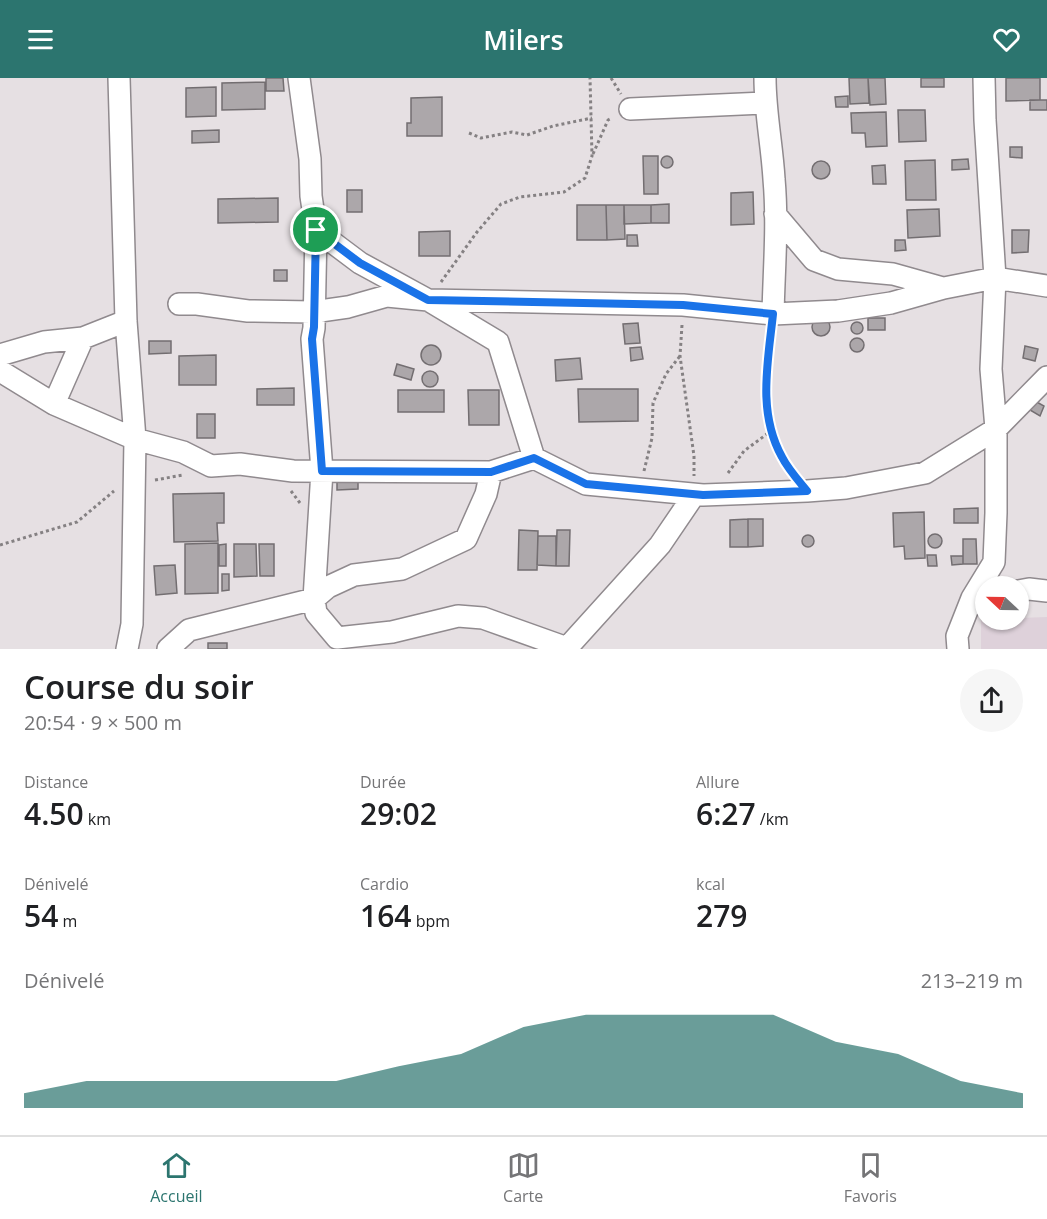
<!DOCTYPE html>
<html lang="fr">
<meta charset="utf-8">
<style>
body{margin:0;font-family:"Open Sans",sans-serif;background:#f6f6f6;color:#202124;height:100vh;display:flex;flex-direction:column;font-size:22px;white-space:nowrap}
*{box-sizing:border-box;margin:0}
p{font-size:20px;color:#757577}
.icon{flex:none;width:33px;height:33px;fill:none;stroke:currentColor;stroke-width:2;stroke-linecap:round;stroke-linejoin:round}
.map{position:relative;height:571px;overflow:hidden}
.drawer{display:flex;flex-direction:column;background:#fff;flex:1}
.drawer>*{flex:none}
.needle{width:39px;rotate:292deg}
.tools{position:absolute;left:975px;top:498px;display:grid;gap:12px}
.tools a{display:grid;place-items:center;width:54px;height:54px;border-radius:50%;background:#fff;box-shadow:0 2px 4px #0004;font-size:30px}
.pin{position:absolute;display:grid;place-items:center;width:51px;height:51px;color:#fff;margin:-26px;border:3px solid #fff;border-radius:50%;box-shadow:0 2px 6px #0007}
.round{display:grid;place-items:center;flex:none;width:63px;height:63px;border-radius:32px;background:#f6f6f6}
.headline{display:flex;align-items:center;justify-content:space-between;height:102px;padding:0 24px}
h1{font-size:33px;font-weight:600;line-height:45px}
.figures{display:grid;grid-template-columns:repeat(3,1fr);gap:9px;height:102px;padding:6px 24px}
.figures div{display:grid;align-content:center}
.figures b{font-size:30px;font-weight:600}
.figures small{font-size:16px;font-weight:400}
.figures p{font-size:16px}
.chart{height:168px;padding:12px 24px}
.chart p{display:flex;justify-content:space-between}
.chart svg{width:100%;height:108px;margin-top:6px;fill:#2c756f;opacity:.7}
header{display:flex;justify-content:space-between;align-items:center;height:78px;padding:0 24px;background:#2c756f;color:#fff;font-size:27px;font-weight:600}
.dock{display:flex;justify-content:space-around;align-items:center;height:84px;border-top:2px solid #e0e0e0;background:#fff;font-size:16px;color:#757577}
.dock a{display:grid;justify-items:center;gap:3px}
.dock .current{color:#2c756f}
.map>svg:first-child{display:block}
</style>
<header><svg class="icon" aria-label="menu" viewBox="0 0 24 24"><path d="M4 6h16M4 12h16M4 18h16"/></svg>Milers<svg class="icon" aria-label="heart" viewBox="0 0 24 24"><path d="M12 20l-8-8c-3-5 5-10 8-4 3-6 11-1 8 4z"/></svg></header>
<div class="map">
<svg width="1047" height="571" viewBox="0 0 1047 571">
<rect width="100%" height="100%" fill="#e6e0e3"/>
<!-- built -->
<path fill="#ded1da" d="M 1047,539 L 1047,571 L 981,571 L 981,541 L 1018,542 L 1019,540 Z"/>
<!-- building -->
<path fill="#aca7aa" stroke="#736e71" stroke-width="1.5" d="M 266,0 L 283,0 L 284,13 L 266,13 Z
M 849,0 L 868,0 L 869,25 L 850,26 Z
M 868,0 L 885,0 L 886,26 L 870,27 Z
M 921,0 L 944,0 L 944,9 L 921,9 Z
M 1006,0 L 1040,0 L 1040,22 L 1006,23 Z
M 265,4 L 265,31 L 222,32 L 222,5 Z
M 216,9 L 216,38 L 186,39 L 186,10 Z
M 848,18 L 848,29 L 836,29 L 835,19 Z
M 442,19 L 442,58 L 407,58 L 407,45 L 411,45 L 411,20 Z
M 1030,22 L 1047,22 L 1047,32 L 1030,32 Z
M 898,32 L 925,32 L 926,63 L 899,64 Z
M 886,34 L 887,68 L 866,69 L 865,55 L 852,55 L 851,35 Z
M 219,52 L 219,64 L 192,65 L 192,53 Z
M 1010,69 L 1022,69 L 1022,80 L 1010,79 Z
M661 84a6 6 0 1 1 12 0a6 6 0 1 1-12 0Z
M 643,78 L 658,78 L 658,116 L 644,116 Z
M 968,81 L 969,91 L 952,92 L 952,82 Z
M 935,82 L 936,122 L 906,122 L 905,83 Z
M812 92a9 9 0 1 1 18 0a9 9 0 1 1-18 0Z
M 885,87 L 886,106 L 873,106 L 872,88 Z
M 347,112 L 362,112 L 362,134 L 347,134 Z
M 753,114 L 754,146 L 731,147 L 731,115 Z
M 278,120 L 278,144 L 218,145 L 218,121 Z
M 669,126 L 669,145 L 651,145 L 651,127 Z
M 577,127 L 606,127 L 607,162 L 577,162 Z
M 606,127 L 624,127 L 625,161 L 607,162 Z
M 624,127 L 651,127 L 651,145 L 624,146 Z
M 939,131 L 940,158 L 908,160 L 907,132 Z
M 1012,152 L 1029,152 L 1028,174 L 1012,175 Z
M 450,153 L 450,178 L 419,178 L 419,154 Z
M 627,157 L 637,157 L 638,168 L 627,168 Z
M 895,162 L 905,162 L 906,172 L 895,173 Z
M 274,192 L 287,192 L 287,203 L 274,203 Z
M812 249a9 9 0 1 1 18 0a9 9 0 1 1-18 0Z
M 868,240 L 885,240 L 885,252 L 868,252 Z
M851 250a6 6 0 1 1 12 0a6 6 0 1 1-12 0Z
M 638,245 L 640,265 L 625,266 L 623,246 Z
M850 267a7 7 0 1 1 14 0a7 7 0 1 1-14 0Z
M 149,263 L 171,263 L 171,275 L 149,276 Z
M421 277a10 10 0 1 1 20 0a10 10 0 1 1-20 0Z
M 1025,268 L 1038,271 L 1035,283 L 1023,280 Z
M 641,269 L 643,281 L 631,283 L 630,270 Z
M 216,277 L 216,307 L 179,307 L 179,278 Z
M 580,280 L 582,301 L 556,303 L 555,282 Z
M 397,286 L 414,291 L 411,302 L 394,297 Z
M422 301a8 8 0 1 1 16 0a8 8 0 1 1-16 0Z
M 294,310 L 294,327 L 257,327 L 257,311 Z
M 578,311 L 638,311 L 638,343 L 579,344 Z
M 398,312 L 444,312 L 444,334 L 398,334 Z
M 468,312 L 499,312 L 499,347 L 469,347 Z
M 1035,323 L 1044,328 L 1040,338 L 1030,332 Z
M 197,336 L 215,336 L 215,360 L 197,360 Z
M 337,396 L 358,396 L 358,411 L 337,412 Z
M 224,415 L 224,445 L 217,445 L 218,463 L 174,464 L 173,416 Z
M 978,430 L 978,445 L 954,445 L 954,431 Z
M 924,434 L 925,480 L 905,481 L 904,468 L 894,469 L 893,435 Z
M 748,441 L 748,469 L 730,469 L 730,442 Z
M 748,441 L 763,441 L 763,468 L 748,469 Z
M 519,452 L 538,453 L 537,492 L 518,492 Z
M 557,452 L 570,452 L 569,488 L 556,488 Z
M928 463a7 7 0 1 1 14 0a7 7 0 1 1-14 0Z
M802 463a6 6 0 1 1 12 0a6 6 0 1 1-12 0Z
M 538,458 L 556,458 L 556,488 L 537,487 Z
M 963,461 L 976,461 L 977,486 L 963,486 Z
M 218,465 L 218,515 L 185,516 L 185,466 Z
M 226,466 L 226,488 L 219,488 L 219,467 Z
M 234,466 L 256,466 L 257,498 L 234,499 Z
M 259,466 L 274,466 L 274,498 L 260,498 Z
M 927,477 L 936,477 L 937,488 L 928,488 Z
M 951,478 L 963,478 L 963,486 L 952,487 Z
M 175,487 L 177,515 L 156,517 L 154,488 Z
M 222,496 L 229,496 L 229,512 L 222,513 Z
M 208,565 L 227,565 L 227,571 L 208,571 Z"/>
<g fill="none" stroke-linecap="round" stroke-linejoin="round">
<defs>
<path id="minor" d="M 119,0 L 126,243 L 135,361 L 132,546 L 127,571
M 299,0 L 310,81 L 311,118 L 316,152 L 314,250 L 312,261 L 322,393 L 314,521 L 316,535 L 337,560 L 392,554 L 458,538 L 483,540 L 567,570
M 765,0 C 765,34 772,67 774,101 C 778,146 774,191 773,236 L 838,233 L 891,225 L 944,210 L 995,200 L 1047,208
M 630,31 L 765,25
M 775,136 L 814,182 L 838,191 L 893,196 L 943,210
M 316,152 L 360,185 L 428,222 L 683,227 L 773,236
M 179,226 L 197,226 L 248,233 L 313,234 L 348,229 L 387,218 L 428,222 L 498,264 L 534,380
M 0,277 L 44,264 L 83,260 L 126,243
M 0,293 L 54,326 L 135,361 L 183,374 L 211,388 L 240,386 L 293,393 L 491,394
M 54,326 L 83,260
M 1018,513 L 1029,511 L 1047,513
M 168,571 L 189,552 L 314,521 L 328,509 L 354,497 L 402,491 L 466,461 L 486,416 L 491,394 L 534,380 L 586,406 L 703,417 L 807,413 L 846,410 L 925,395 L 996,351 L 991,291 L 995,200 L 985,42 L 984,0
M 566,571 L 660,467 L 694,417
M 958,571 L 957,558 L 972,520 L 994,484 L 996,435 L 996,351 L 1047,299"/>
</defs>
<!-- minor casing -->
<use href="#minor" stroke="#908a8e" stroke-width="24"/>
<!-- path -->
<path stroke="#858183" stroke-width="3" stroke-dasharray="3 3" stroke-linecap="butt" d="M 611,0 L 621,16
M 469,55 L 481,60 L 512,54 L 527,57 L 553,48 L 592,40
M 593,76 L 608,42 L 612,40
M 441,204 L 477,154 L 501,126 L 520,119 L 564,114 L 585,100 L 592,78 L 590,0
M 682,247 L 680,278 L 694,378 L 694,398
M 771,255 C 766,307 759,349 793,394
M 644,393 L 652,360 L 653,325 L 666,296 L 680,278
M 728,395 L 744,373 L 771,353
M 155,402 L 183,397
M 291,413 L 300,425
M 0,467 L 77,444 L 114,413"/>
<!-- minor -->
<use href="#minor" stroke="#fff" stroke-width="21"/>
</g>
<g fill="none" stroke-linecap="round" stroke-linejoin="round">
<defs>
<path id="route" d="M 316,152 L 360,185 L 428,222 L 683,227 L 773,236 C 768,284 757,334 782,379 C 788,391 798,402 807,413 L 703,417 L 586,406 L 534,380 L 491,394 L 322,393 L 312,261 L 314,249 Z"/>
</defs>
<!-- route casing -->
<use href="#route" stroke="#fff" stroke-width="12"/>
<!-- route -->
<use href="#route" stroke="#1a73e8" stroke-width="8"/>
</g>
</svg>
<div class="tools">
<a><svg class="needle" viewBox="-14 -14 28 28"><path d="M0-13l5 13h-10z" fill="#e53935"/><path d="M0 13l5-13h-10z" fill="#757577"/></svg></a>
</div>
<div class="pin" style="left:316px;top:152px;background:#1e9e55"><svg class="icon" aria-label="arrive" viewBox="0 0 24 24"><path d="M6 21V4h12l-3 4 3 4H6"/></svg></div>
</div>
<section class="drawer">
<div class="headline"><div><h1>Course du soir</h1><p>20:54 · 9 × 500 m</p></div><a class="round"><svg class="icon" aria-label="share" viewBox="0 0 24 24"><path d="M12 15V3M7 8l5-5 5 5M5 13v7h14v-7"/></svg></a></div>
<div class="figures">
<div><p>Distance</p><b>4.50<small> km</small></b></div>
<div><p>Durée</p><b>29:02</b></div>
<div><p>Allure</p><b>6:27<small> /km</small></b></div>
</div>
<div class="figures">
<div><p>Dénivelé</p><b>54<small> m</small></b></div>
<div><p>Cardio</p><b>164<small> bpm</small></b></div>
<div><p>kcal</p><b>279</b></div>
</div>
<div class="chart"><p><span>Dénivelé</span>213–219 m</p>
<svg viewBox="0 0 160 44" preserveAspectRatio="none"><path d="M0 44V38L10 33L20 33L30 33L40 33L50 33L60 27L70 22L80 11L90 6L100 6L110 6L120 6L130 17L140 22L150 33L160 38V44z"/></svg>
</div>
</section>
<nav class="dock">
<a class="current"><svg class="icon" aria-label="home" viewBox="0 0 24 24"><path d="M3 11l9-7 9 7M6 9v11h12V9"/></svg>Accueil</a>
<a><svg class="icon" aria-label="map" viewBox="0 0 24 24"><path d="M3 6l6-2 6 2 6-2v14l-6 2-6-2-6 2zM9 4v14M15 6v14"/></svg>Carte</a>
<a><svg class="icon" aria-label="saved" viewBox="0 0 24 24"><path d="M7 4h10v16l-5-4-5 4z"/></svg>Favoris</a>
</nav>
